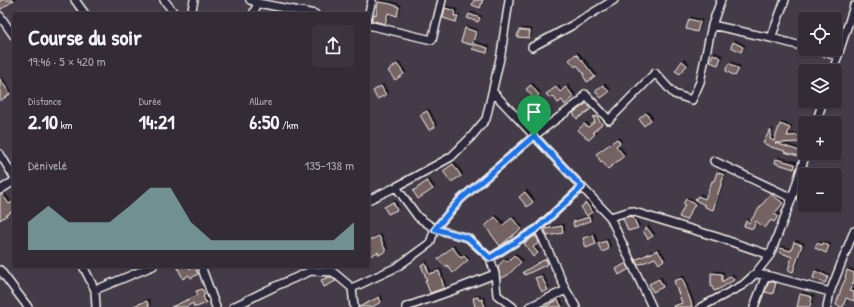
<!DOCTYPE html>
<html lang="fr">
<meta charset="utf-8">
<style>
body{margin:0;font-family:"Patrick Hand",sans-serif;background:#3b343e;color:#f1f3f6;height:100vh;display:flex;flex-direction:column;font-size:15px;white-space:nowrap}
*{box-sizing:border-box;margin:0}
p{font-size:13px;color:#a9a7ad}
.icon{flex:none;width:22px;height:22px;fill:none;stroke:currentColor;stroke-width:2;stroke-linecap:round;stroke-linejoin:round}
.map{position:relative;flex:1;overflow:hidden}
.drawer{position:absolute;left:12px;top:12px;width:358px;height:256px;display:flex;flex-direction:column;background:#332c36;border-radius:4px;box-shadow:0 1px 3px #0004,0 0 0 1px #4e4851}
.drawer>*{flex:none}
.tools{position:absolute;left:798px;top:12px;display:grid;gap:8px}
.tools a{display:grid;place-items:center;width:44px;height:44px;border-radius:4px;background:#332c36;box-shadow:0 1px 3px #0004,0 0 0 1px #4e4851;font-size:20px}
.pin{position:absolute;display:grid;place-items:center;width:34px;height:34px;color:#fff;margin:-41px -17px;border-radius:50% 50% 50% 0;rotate:-45deg;box-shadow:0 0 4px #0007}
.pin .icon{rotate:45deg}
.round{display:grid;place-items:center;flex:none;width:42px;height:42px;border-radius:4px;background:#3b343e}
.head{display:flex;align-items:center;justify-content:space-between;height:68px;padding:0 16px}
h1{font-size:22px;font-weight:800;line-height:30px}
.stats{display:grid;grid-template-columns:repeat(3,1fr);gap:6px;height:68px;padding:4px 16px}
.stats div{display:grid;align-content:center}
.stats b{font-size:20px;font-weight:800}
.stats small{font-size:11px;font-weight:400}
.stats p{font-size:11px}
.chart{height:112px;padding:8px 16px}
.chart p{display:flex;justify-content:space-between}
.chart svg{width:100%;height:72px;margin-top:4px;fill:#8bbbb9;opacity:.7}
.map>svg:first-child{display:block}
</style>
<div class="map">
<svg width="854" height="307" viewBox="0 0 854 307">
<defs>
<filter id="shadow"><feDropShadow dx="2" dy="-2" stdDeviation="0" flood-color="#0009"/></filter>
</defs>
<rect width="100%" height="100%" fill="#443b48"/>
<filter id="ink" filterUnits="userSpaceOnUse"><feTurbulence type="fractalNoise" baseFrequency=".025" numOctaves="2"/><feDisplacementMap in="SourceGraphic" scale="8" xChannelSelector="R" yChannelSelector="G"/><feConvolveMatrix kernelMatrix="1 2 1 2 8 2 1 2 1" color-interpolation-filters="sRGB"/></filter>
<g filter="url(#ink)">
<!-- building -->
<path fill="#756262" stroke="#f4f1e8" filter="url(#shadow)" d="M 0,0 L 14,0 L 0,10 Z
M 474,0 L 483,0 L 480,8 L 472,5 Z
M 378,2 L 391,4 L 399,7 L 397,16 L 388,13 L 385,24 L 371,20 L 374,14 L 376,15 Z
M 445,8 L 455,11 L 454,16 L 458,17 L 456,22 L 443,18 Z
M 469,14 L 480,18 L 478,22 L 467,18 Z
M 689,19 L 700,22 L 697,32 L 686,29 Z
M 465,28 L 476,32 L 472,45 L 461,42 Z
M 519,30 L 530,31 L 529,38 L 517,37 Z
M 733,42 L 743,47 L 741,52 L 731,47 Z
M 474,44 L 488,48 L 487,53 L 472,49 Z
M 576,54 L 584,63 L 595,77 L 587,82 L 583,75 L 584,74 L 577,65 L 575,67 L 569,60 Z
M 713,54 L 721,58 L 718,65 L 710,62 Z
M 682,61 L 687,65 L 680,74 L 675,71 Z
M 729,63 L 739,69 L 735,76 L 726,71 L 726,69 Z
M 397,64 L 404,74 L 395,80 L 388,71 Z
M 0,79 L 10,94 L 0,101 Z
M 531,85 L 539,95 L 534,99 L 526,89 Z
M 603,85 L 609,92 L 601,98 L 595,91 Z
M 381,86 L 386,95 L 377,99 L 373,91 Z
M 556,87 L 560,92 L 566,87 L 574,97 L 565,105 L 562,100 L 558,103 L 553,96 L 550,99 L 546,94 Z
M 587,103 L 591,109 L 577,119 L 573,113 Z
M 535,110 L 544,121 L 540,125 L 531,113 Z
M 427,111 L 435,127 L 429,130 L 420,115 Z
M 646,113 L 651,120 L 644,126 L 639,119 Z
M 597,116 L 599,120 L 602,124 L 593,132 L 595,134 L 589,140 L 578,130 L 584,124 L 588,127 L 595,122 L 593,117 Z
M 780,124 L 790,128 L 787,136 L 803,135 L 803,142 L 775,143 L 800,151 L 798,156 L 784,152 L 785,151 L 771,147 L 763,143 L 770,130 L 771,131 L 770,139 L 774,141 Z
M 617,139 L 620,143 L 616,146 L 624,156 L 608,169 L 602,161 L 601,162 L 596,154 Z
M 776,159 L 795,164 L 794,169 L 775,163 Z
M 453,164 L 461,176 L 451,182 L 443,171 Z
M 717,172 L 724,175 L 713,210 L 705,207 L 705,205 L 695,200 L 698,196 L 705,199 L 712,181 L 714,181 Z
M 427,181 L 433,189 L 418,199 L 413,191 Z
M 525,192 L 533,202 L 527,207 L 519,197 Z
M 2,194 L 9,204 L 14,201 L 14,210 L 0,220 L 0,195 Z
M 771,194 L 783,203 L 774,214 L 778,216 L 774,222 L 771,220 L 765,228 L 756,221 L 753,229 L 744,226 L 746,221 L 749,223 L 760,207 Z
M 686,199 L 695,204 L 686,220 L 679,217 L 685,205 L 683,204 Z
M 393,202 L 397,210 L 388,214 L 384,207 Z
M 586,203 L 592,212 L 587,216 L 581,207 Z
M 631,216 L 633,217 L 638,228 L 628,231 L 623,218 Z
M 495,217 L 503,225 L 512,218 L 521,229 L 500,246 L 485,226 Z
M 589,217 L 590,221 L 574,227 L 573,222 Z
M 562,226 L 563,233 L 547,236 L 545,229 Z
M 647,228 L 653,236 L 648,239 L 643,231 Z
M 593,235 L 596,244 L 586,248 L 583,238 Z
M 379,236 L 386,251 L 379,255 L 378,252 L 370,256 L 368,253 L 368,241 Z
M 535,236 L 538,240 L 539,243 L 533,247 L 538,253 L 533,257 L 524,243 Z
M 606,241 L 609,249 L 602,252 L 598,244 Z
M 794,242 L 802,245 L 793,272 L 788,270 L 792,257 L 779,252 L 780,248 L 791,251 Z
M 817,243 L 822,245 L 823,243 L 829,246 L 826,253 L 815,248 Z
M 452,247 L 461,258 L 464,256 L 468,260 L 453,273 L 447,265 L 445,267 L 438,259 Z
M 657,250 L 664,260 L 659,264 L 655,258 L 638,265 L 635,260 L 650,253 L 650,254 Z
M 514,255 L 521,262 L 508,275 L 500,279 L 498,266 L 505,259 L 507,262 Z
M 546,259 L 548,264 L 525,275 L 523,272 L 538,263 Z
M 425,263 L 429,274 L 439,271 L 444,288 L 430,293 L 425,280 L 427,280 L 421,265 Z
M 626,263 L 629,269 L 619,275 L 616,269 Z
M 177,266 L 188,266 L 190,269 L 194,267 L 198,274 L 191,278 L 189,275 L 183,279 Z
M 847,270 L 854,273 L 854,282 L 849,291 L 854,292 L 854,301 L 846,298 L 843,307 L 841,307 L 836,305 L 842,286 L 846,278 L 845,277 Z
M 815,271 L 828,277 L 825,283 L 813,278 Z
M 711,273 L 722,274 L 722,282 L 731,276 L 734,280 L 721,288 L 714,291 L 711,285 Z
M 541,276 L 548,290 L 542,292 L 535,278 Z
M 329,277 L 331,277 L 336,281 L 324,287 L 321,280 Z
M 682,278 L 691,302 L 692,307 L 673,307 L 673,306 L 682,303 L 674,281 Z
M 659,279 L 663,287 L 653,292 L 649,284 Z
M 769,281 L 776,283 L 773,294 L 765,292 Z
M 202,289 L 205,295 L 203,296 L 206,303 L 197,307 L 194,307 L 193,303 L 186,307 L 171,307 L 198,295 L 196,291 Z
M 800,294 L 812,297 L 810,307 L 797,307 Z
M 379,297 L 381,302 L 372,307 L 359,307 Z
M 478,297 L 479,300 L 482,299 L 485,307 L 475,307 L 473,298 Z
M 558,300 L 562,307 L 544,307 Z
M 147,301 L 149,307 L 133,307 L 133,306 Z"/>
<g fill="none" stroke-linecap="round" stroke-linejoin="round">
<defs>
<path id="minor" d="M 75,0 L 85,14
M 164,0 L 175,14
M 250,0 L 258,3 L 315,14
M 191,14 L 194,0
M 253,14 L 258,3
M 0,16 L 14,36
M 368,16 L 372,0
M 368,25 L 432,40 L 442,0
M 712,25 L 771,38 L 785,0
M 771,38 L 805,47
M 532,47 L 571,26 L 614,0
M 812,49 L 838,56
M 833,71 L 854,6
M 493,92 L 610,217 L 652,307
M 816,123 L 823,101
M 0,154 L 14,177
M 714,161 L 792,198
M 396,187 L 451,157 L 471,137 L 486,119 L 501,54 L 509,0
M 0,190 L 14,181
M 368,200 L 396,187 L 418,217 L 435,229 L 468,238 L 490,258 L 495,274 L 497,295 L 513,307
M 610,217 L 631,211 L 717,237 L 770,255 L 755,274
M 538,228 L 566,290 L 576,307
M 770,255 L 792,198 L 806,153
M 490,258 L 538,228 L 582,187
M 83,266 L 95,290 L 96,307
M 201,266 L 216,307
M 0,270 L 28,307
M 352,288 L 397,267 L 430,243 L 435,229 L 461,199 L 534,136 L 582,100 L 585,94 L 609,120 L 655,73 L 674,94 L 692,100 L 700,82 L 712,25 L 721,0
M 95,290 L 153,266
M 233,307 L 276,286 L 311,271 L 333,272 L 352,288 L 354,307
M 406,307 L 454,290 L 495,274
M 529,307 L 566,290
M 701,307 L 743,285 L 755,274 L 766,275 L 830,292
M 754,307 L 766,275
M 827,307 L 830,292 L 854,231"/>
</defs>
<!-- minor casing -->
<use href="#minor" stroke="#f4f1e8" stroke-width="10"/>
<!-- minor -->
<use href="#minor" stroke="#2f2a3d" stroke-width="7"/>
</g>
</g>
<g fill="none" stroke-linecap="round" stroke-linejoin="round" filter="url(#ink)">
<defs>
<path id="route" d="M 534,136 L 582,187 L 538,228 L 490,258 L 468,238 L 435,229 L 461,199 Z"/>
</defs>
<!-- route casing -->
<use href="#route" stroke="#fff" stroke-width="8"/>
<!-- route -->
<use href="#route" stroke="#1a73e8" stroke-width="5"/>
</g>
</svg>
<div class="tools">
<a><svg class="icon" aria-label="locate" viewBox="0 0 24 24"><circle cx="12" cy="12" r="6"/><path d="M12 2v4M12 18v4M2 12h4M18 12h4"/></svg></a>
<a><svg class="icon" aria-label="layers" viewBox="0 0 24 24"><path d="M12 4l9 5-9 5-9-5zM3 14l9 5 9-5"/></svg></a>
<a>+</a>
<a>−</a>
</div>
<div class="pin" style="left:534px;top:136px;background:#1e9e55"><svg class="icon" aria-label="arrive" viewBox="0 0 24 24"><path d="M6 21V4h12l-3 4 3 4H6"/></svg></div>
<section class="drawer">
<div class="head"><div><h1>Course du soir</h1><p>19:46 · 5 × 420 m</p></div><a class="round"><svg class="icon" aria-label="share" viewBox="0 0 24 24"><path d="M12 15V3M7 8l5-5 5 5M5 13v7h14v-7"/></svg></a></div>
<div class="stats">
<div><p>Distance</p><b>2.10<small> km</small></b></div>
<div><p>Durée</p><b>14:21</b></div>
<div><p>Allure</p><b>6:50<small> /km</small></b></div>
</div>
<div class="chart"><p><span>Dénivelé</span>135–138 m</p>
<svg viewBox="0 0 160 44" preserveAspectRatio="none"><path d="M0 44V27L10 17L20 27L30 27L40 27L50 17L60 6L70 6L80 27L90 38L100 38L110 38L120 38L130 38L140 38L150 38L160 27V44z"/></svg>
</div>
</section>
</div>
